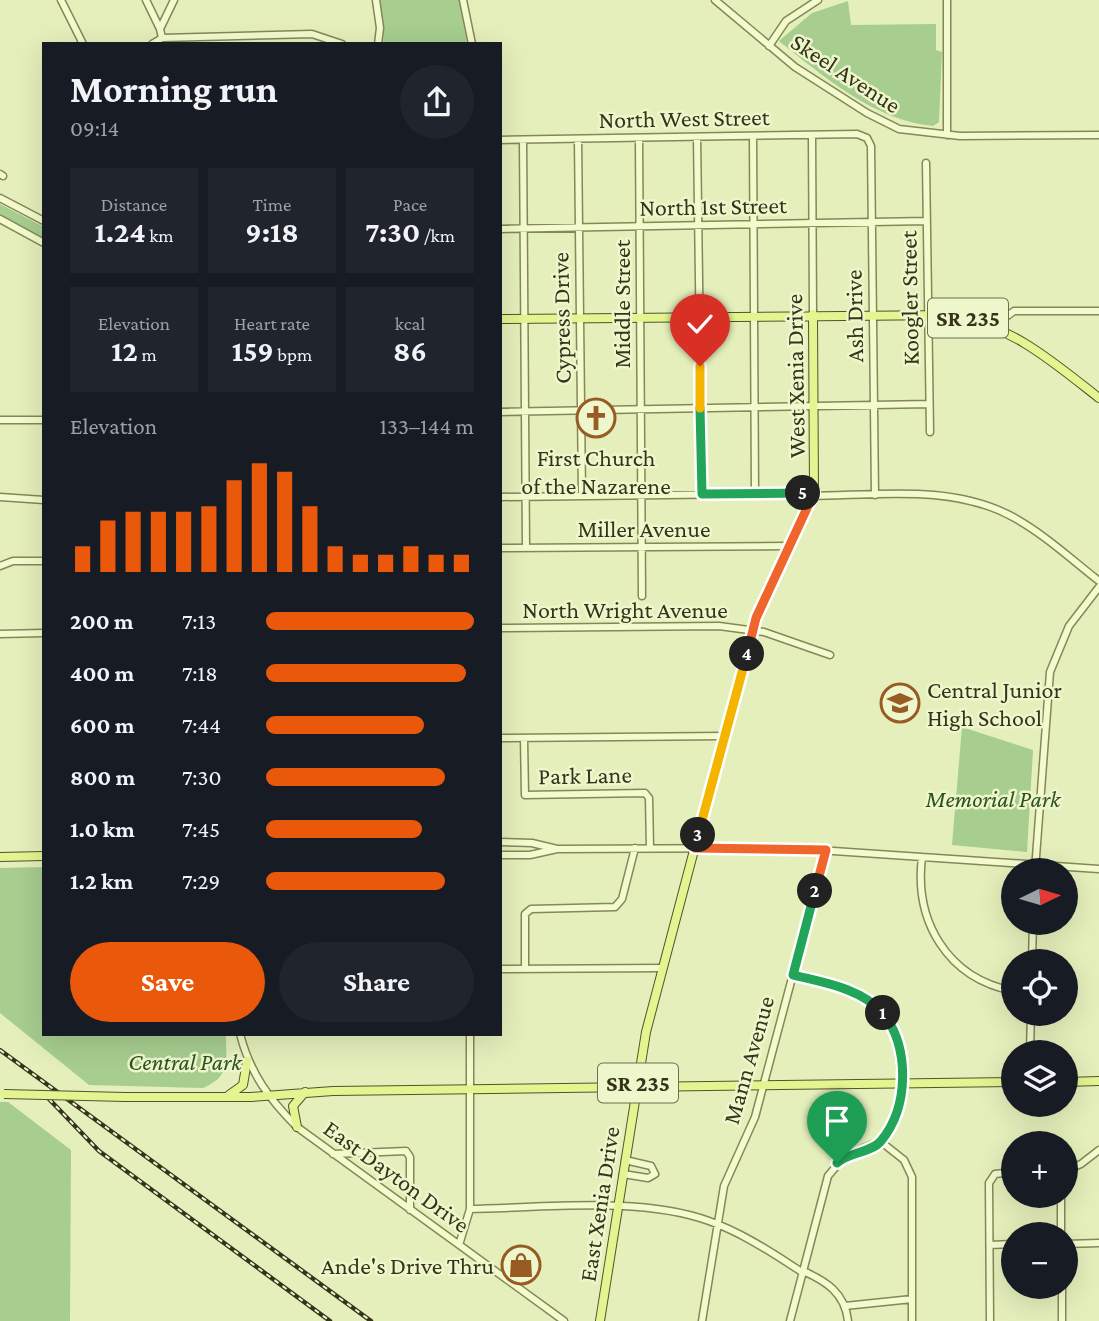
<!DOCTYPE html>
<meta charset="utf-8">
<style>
body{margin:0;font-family:"Crimson Pro",serif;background:#20242c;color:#f1f3f6;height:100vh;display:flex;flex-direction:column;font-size:26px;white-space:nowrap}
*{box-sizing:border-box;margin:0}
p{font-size:23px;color:#9ea1a6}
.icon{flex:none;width:38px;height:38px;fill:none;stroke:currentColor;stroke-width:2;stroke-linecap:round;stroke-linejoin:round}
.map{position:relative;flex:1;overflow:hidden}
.sheet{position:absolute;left:42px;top:42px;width:460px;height:994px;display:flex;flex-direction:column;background:#171b24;border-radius:0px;box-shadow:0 7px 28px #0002}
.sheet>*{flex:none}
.needle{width:46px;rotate:85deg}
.controls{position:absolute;left:1001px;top:858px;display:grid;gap:14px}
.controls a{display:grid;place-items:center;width:77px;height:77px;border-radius:50%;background:#171b24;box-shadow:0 7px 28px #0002;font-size:35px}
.pin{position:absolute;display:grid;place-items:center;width:60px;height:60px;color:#fff;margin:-72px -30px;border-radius:50% 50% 50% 0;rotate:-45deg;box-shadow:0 0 7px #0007}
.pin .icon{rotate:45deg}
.km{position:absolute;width:35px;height:35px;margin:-18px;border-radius:50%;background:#222;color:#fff;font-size:19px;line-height:35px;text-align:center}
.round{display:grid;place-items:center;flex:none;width:74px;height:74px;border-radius:37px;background:#20242c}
.head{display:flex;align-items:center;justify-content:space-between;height:119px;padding:0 28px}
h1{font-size:38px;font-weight:700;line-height:52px}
.figures{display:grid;grid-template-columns:repeat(3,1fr);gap:10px;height:119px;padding:7px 28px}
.figures div{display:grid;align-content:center;border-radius:0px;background:#20242c;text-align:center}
.figures b{font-size:30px;font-weight:700}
.figures small{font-size:19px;font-weight:400}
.figures p{font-size:19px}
.chart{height:196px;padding:14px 28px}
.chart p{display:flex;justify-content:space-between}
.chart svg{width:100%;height:126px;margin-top:7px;stroke:#ea580c;stroke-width:6}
.action{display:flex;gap:14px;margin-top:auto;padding:14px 28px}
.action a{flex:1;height:80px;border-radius:42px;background:#ea580c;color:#fff;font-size:28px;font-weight:700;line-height:80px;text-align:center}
.action a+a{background:#20242c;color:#f1f3f6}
ul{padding:0 28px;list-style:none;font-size:23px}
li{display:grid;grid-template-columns:112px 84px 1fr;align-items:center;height:52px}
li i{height:18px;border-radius:9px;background:#ea580c}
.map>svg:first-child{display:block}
</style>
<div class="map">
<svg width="1099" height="1321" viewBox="0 0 1099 1321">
<rect width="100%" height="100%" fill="#e5efbb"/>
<!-- green -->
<path fill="#a7cd8f" d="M 379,0 L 459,0 L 467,44 L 383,44 L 384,28 Z
M 848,1 L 851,25 L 936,24 L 936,50 L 942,52 L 939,122 L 933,126 C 875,121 823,76 779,41 L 812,13 Z
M 0,204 L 44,227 L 44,238 L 0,215 Z
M 962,727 L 1033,750 L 1027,852 L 952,845 Z
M 44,867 L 44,1034 L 226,1034 C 226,1061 231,1076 203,1088 L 89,1085 L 0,1013 L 0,868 Z
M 0,1102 L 8,1102 L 71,1150 L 70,1321 L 0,1321 Z"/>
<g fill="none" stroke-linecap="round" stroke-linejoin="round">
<defs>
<path id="minor" d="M 61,0 L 83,44
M 146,0 L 160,29
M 376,0 L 380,28 L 378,44
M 463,0 L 472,44
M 715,0 L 795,67 L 867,113 L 899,129 L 960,136 L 1099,135
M 947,0 L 947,135
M 162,38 L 312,34 L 342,44
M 152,44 L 162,38 L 160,29 L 174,0
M 769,46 L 786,21 L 818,0
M 812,135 L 813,314
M 753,136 L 755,493
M 697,137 L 702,494
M 639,138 L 642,596
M 578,139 L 582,496
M 500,140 L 857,134 L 867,138 L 871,146 L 875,495
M 523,140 L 526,548
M 926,163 L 930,432
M 0,174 L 3,176
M 0,198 L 44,221
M 0,219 L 44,243
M 500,229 L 927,221
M 994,326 L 1014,311 L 1099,311
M 500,412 L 929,404
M 0,420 L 44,420
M 812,496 C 879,495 953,484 1013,517 C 1044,534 1071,559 1099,581
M 0,497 L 44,500
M 500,497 L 814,493
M 500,548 L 788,546
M 0,566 L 13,561 L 44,561
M 500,628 L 719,626 L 764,632 L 830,655
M 0,634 L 44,633
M 500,738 L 725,736
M 524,739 L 525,795 L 645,793 L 649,798 L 650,848
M 500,842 L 532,843 L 557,849
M 500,855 L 530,855 L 557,849 L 789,848 L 1099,869
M 922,857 C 914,921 947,978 1013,991
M 1035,870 L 1050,672 L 1069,626 L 1099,587
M 1032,961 L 1033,922
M 500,969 L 663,968
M 525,969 L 525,914 L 531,909 L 615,907 L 622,899 L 635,848
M 240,1034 C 250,1073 269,1099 297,1127 L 564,1321
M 1030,1052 L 1031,1013
M 880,1141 L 904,1160 L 912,1177 L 912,1321
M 333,1154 L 406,1151 L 410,1157 L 410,1210
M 1066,1170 L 1081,1164 L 1099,1150
M 623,1174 L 648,1178 L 655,1174 L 651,1166 L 625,1160
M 1061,1195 L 1061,1234
M 470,1209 C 543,1208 640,1196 709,1221 C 743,1233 772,1253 802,1272
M 1066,1244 L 1099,1243
M 459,1245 L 470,1209 L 470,1034
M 990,1245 L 1013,1244
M 803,1271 C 826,1281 845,1293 848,1321
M 1062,1286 L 1062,1321
M 845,1306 L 912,1299
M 702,1321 L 724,1186 L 755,1117 L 826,850
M 790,1321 L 828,1176 L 845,1156 L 880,1141 L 900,1106 L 902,1084 L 897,1039 L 879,1009 L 851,991 L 793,975
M 990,1321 L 989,1183 L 995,1174 L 1013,1172"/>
<path id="major" d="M 500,319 L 952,315 C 1012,326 1052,361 1099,398
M 0,857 L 44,856
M 1066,1082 L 1099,1081
M 229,1095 L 243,1085 L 247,1061
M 125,1097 L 251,1097 L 333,1091 L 1013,1082
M 297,1127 L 293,1106 L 305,1092
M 600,1321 L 646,1032 L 754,623 L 814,493 L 813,314"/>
</defs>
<!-- minor casing -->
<use href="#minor" stroke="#858755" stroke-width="9"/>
<!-- major casing -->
<use href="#major" stroke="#54522a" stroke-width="10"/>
<!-- minor -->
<use href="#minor" stroke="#f2face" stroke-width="6"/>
<!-- major -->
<use href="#major" stroke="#e3f590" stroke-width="8"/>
<defs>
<path id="rail" d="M 0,1050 L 371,1321
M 49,1099 L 99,1151 L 330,1321"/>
</defs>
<!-- rail casing -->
<use href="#rail" stroke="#35341a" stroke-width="4.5"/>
<!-- rail -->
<use href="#rail" stroke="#eef6cb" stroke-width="2" stroke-dasharray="5" stroke-linecap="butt"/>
<defs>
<path id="major-bridge" d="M 4,1094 L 125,1097"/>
</defs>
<!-- major-bridge casing -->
<use href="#major-bridge" stroke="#54522a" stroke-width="10" stroke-linecap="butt"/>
<!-- major-bridge -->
<use href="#major-bridge" stroke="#e3f590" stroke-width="8"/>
</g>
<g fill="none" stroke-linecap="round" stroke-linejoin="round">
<defs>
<path id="split-1" d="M 837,1163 C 849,1152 871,1153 881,1141 C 909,1107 910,1048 883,1013"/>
<path id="split-2" d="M 815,891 L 793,975 C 825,983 860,988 883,1013"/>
<path id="split-3" d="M 698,835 L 695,848 L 826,850 L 815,891"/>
<path id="split-4" d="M 698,835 L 747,654"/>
<path id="split-5" d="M 747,654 L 756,618 L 814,493 L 803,493"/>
<path id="split-6" d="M 700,408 L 702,494 L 803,493"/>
<path id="split-7" d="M 700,366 L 700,408"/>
</defs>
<!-- split-1 casing -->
<use href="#split-1" stroke="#fff" stroke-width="14"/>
<!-- split-2 casing -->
<use href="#split-2" stroke="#fff" stroke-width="14"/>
<!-- split-3 casing -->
<use href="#split-3" stroke="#fff" stroke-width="14"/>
<!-- split-4 casing -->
<use href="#split-4" stroke="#fff" stroke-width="14"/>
<!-- split-5 casing -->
<use href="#split-5" stroke="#fff" stroke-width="14"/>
<!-- split-6 casing -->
<use href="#split-6" stroke="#fff" stroke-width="14"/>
<!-- split-7 casing -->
<use href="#split-7" stroke="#fff" stroke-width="14"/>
<!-- split-1 -->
<use href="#split-1" stroke="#22a559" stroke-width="9"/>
<!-- split-2 -->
<use href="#split-2" stroke="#22a559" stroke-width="9"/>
<!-- split-3 -->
<use href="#split-3" stroke="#f0652b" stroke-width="9"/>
<!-- split-4 -->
<use href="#split-4" stroke="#f5b400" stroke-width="9"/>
<!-- split-5 -->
<use href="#split-5" stroke="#f0652b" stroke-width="9"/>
<!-- split-6 -->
<use href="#split-6" stroke="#22a559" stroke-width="9"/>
<!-- split-7 -->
<use href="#split-7" stroke="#f5b400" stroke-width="9"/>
</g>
<!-- icons -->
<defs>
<symbol id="church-ring" viewBox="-11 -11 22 22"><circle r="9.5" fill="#eef6cb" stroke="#985b23" stroke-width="1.5"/><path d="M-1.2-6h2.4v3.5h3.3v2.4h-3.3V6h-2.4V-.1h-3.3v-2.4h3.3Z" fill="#985b23"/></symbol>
<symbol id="school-ring" viewBox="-11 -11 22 22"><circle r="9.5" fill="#eef6cb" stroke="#985b23" stroke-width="1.5"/><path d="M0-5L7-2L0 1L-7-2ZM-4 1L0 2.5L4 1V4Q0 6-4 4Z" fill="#985b23"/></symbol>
<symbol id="shop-ring" viewBox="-11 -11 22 22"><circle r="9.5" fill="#eef6cb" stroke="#985b23" stroke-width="1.5"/><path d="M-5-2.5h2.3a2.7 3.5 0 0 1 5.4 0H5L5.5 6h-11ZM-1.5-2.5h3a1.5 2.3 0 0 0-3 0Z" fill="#985b23"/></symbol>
</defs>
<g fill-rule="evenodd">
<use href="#church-ring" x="574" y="396" width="44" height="44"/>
<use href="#school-ring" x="878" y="681" width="44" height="44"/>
<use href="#shop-ring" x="499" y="1243" width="44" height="44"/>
</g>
<g text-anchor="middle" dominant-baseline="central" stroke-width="5" stroke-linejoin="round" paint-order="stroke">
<!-- shield labels -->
<g fill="#eef6cb" stroke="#6c6e4f" stroke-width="2">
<rect x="928" y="298.5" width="80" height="39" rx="5"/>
<rect x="598" y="1063.5" width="80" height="39" rx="5"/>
</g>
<g font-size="23" font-weight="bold" fill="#35341a">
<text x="968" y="318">SR 235</text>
<text x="638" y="1083">SR 235</text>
</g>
<!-- street labels -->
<g font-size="24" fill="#35341a" stroke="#eef6cb">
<text transform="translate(846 73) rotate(33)">Skeel Avenue</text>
<text transform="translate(684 118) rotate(-1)">North West Street</text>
<text transform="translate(713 206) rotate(-1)">North 1st Street</text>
<text transform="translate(909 298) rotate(-91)">Koogler Street</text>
<text transform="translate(621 304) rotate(-90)">Middle Street</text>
<text transform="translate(854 316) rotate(-91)">Ash Drive</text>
<text transform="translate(561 318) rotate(-91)">Cypress Drive</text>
<text transform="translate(795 376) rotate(-91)">West Xenia Drive</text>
<text x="644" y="528">Miller Avenue</text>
<text x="625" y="609">North Wright Avenue</text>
<text transform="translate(585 775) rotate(-1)">Park Lane</text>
<text transform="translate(748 1060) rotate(-74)">Mann Avenue</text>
<text transform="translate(397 1176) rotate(36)">East Dayton Drive</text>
<text transform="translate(599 1204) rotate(-81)">East Xenia Drive</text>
</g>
<!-- poi labels -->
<g font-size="24" fill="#35341a" stroke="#eef6cb">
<text x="596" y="457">First Church<tspan x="596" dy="28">of the Nazarene</tspan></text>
<text x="927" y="689" text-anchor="start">Central Junior<tspan x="927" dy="28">High School</tspan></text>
<text x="494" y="1265" text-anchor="end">Ande's Drive Thru</text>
</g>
<!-- park labels -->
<g font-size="24" font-style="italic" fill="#2d5220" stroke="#eef6cb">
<text x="993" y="798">Memorial Park</text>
<text x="185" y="1061">Central Park</text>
</g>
</g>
</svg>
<div class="controls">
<a><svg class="needle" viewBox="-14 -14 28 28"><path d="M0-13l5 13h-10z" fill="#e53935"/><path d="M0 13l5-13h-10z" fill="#9ea1a6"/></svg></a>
<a><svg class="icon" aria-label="locate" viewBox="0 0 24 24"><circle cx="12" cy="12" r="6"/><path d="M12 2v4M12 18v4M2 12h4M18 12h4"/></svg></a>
<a><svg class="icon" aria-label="layers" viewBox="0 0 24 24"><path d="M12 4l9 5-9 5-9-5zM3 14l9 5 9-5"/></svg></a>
<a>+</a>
<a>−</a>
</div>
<div class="pin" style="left:837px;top:1163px;background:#1e9e55"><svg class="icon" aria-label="arrive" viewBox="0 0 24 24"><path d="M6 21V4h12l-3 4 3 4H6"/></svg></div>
<div class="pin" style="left:700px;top:366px;background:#d93025"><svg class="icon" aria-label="check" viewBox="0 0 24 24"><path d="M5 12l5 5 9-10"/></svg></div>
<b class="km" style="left:883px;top:1013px">1</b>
<b class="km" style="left:815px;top:891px">2</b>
<b class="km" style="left:698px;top:835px">3</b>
<b class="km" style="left:747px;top:654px">4</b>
<b class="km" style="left:803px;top:493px">5</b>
<section class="sheet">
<div class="head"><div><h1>Morning run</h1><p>09:14</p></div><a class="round"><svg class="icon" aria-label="share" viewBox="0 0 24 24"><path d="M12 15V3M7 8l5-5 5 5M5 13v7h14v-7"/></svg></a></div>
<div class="figures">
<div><p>Distance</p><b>1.24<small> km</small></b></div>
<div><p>Time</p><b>9:18</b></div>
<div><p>Pace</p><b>7:30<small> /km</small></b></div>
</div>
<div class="figures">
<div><p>Elevation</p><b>12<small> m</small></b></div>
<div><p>Heart rate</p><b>159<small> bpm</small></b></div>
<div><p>kcal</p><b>86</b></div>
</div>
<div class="chart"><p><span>Elevation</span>133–144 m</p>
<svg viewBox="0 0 160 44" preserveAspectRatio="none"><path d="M5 44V35M15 44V26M25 44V23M35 44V23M45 44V23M55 44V21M65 44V12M75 44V6M85 44V9M95 44V21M105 44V35M115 44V38M125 44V38M135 44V35M145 44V38M155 44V38"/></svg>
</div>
<ul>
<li><b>200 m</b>7:13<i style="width:100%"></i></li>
<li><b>400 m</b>7:18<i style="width:96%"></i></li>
<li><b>600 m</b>7:44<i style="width:76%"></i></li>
<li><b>800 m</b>7:30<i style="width:86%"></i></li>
<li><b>1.0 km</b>7:45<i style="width:75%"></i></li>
<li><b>1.2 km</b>7:29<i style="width:86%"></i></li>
</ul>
<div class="action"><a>Save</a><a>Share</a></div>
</section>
</div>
